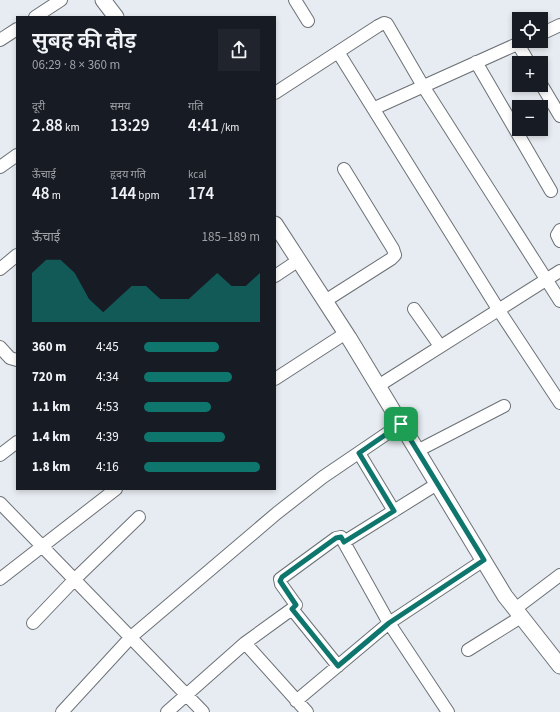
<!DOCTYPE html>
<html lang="hi">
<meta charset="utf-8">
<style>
body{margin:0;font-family:"Source Sans 3","Noto Sans Devanagari",sans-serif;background:#20242c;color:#f1f3f6;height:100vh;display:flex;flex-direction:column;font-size:15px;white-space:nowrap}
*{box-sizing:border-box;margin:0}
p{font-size:13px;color:#9ea1a6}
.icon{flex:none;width:22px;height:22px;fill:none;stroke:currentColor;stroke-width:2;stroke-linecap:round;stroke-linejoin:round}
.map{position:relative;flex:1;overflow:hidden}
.panel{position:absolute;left:16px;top:16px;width:260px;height:474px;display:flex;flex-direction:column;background:#171b24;border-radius:0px;box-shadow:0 2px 6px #0003}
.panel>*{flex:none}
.fabs{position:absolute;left:512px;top:12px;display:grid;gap:8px}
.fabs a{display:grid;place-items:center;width:36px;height:36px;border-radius:0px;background:#171b24;box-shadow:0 2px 6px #0003;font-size:20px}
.pin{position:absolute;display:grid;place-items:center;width:34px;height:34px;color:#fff;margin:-17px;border-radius:8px;box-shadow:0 2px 6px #0006}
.round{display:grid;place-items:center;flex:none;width:42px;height:42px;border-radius:0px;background:#20242c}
.head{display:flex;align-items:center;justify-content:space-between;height:68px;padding:0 16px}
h1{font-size:22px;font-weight:600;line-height:30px}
.figures{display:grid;grid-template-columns:repeat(3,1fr);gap:6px;height:68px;padding:4px 16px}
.figures div{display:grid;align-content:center}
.figures b{font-size:17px;font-weight:600}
.figures small{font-size:11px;font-weight:400}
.figures p{font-size:11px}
.chart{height:112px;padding:8px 16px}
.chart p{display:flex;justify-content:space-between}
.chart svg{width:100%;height:72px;margin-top:4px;fill:#0f766e;opacity:.7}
ul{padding:0 16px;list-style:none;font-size:13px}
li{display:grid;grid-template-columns:64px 48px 1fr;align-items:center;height:30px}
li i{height:10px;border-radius:5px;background:#0f766e}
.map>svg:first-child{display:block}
</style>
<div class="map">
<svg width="560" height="712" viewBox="0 0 560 712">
<rect width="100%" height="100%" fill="#e7ecf2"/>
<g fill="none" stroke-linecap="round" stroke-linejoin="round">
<defs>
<path id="minor" d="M 295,0 L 308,21
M 35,17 L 61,0
M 541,34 L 560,25
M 0,40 L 17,29
M 518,44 L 529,63
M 338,52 L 498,309 L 560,403
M 476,62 L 551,191
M 541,84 L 560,116
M 275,93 L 378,26 L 384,23 L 387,24 L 423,86 L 560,301
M 375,108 L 524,41
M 0,167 L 17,155
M 560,230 L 557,235 L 560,241
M 0,269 L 17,255
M 275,276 L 299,260
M 325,301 L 391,259 L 395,255 L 393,249 L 344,169
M 414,309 L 440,346
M 0,347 L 10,358 L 17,360
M 275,379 L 346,333
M 378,386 L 560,271
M 417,451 L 504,406
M 359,453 L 394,511
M 0,455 L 17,442
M 0,503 L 203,712
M 344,542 L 437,484
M 0,579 L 116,489
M 292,609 L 296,605 L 281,584 L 280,579 L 336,538 L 341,537 L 389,623 L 448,712
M 515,609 L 560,575
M 33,623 L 75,579 L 139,517
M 245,643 L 307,712
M 468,650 L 521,617
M 296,701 L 389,623 L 484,560
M 62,712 L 131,637 L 277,513 L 323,477 L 401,424
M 167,712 L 245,643 L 292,609 L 338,666"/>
<path id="tertiary" d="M 103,0 L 116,17
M 275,224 L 349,338 L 505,596 L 560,666"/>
</defs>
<!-- minor casing -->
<use href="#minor" stroke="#6c7176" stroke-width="14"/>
<!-- tertiary casing -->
<use href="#tertiary" stroke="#6c7176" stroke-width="17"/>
<!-- minor -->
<use href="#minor" stroke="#fff" stroke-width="12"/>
<!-- tertiary -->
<use href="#tertiary" stroke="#fff" stroke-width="15"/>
</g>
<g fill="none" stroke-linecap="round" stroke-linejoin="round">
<defs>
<path id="route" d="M 401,424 L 484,560 L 389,623 L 338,666 L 292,609 L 296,605 L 280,581 L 282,577 L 336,538 L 341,537 L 344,542 L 394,511 L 359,453 Z"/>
</defs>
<!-- route casing -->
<use href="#route" stroke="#fff" stroke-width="8"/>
<!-- route -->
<use href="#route" stroke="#0f766e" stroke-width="5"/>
</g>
</svg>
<div class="fabs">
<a><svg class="icon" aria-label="locate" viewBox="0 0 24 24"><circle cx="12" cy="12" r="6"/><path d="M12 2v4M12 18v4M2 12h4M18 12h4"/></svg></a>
<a>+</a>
<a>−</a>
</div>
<div class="pin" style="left:401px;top:424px;background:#1e9e55"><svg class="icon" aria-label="arrive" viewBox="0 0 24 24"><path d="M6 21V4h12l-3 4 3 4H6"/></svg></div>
<section class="panel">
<div class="head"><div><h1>सुबह की दौड़</h1><p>06:29 · 8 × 360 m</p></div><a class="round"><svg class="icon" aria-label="share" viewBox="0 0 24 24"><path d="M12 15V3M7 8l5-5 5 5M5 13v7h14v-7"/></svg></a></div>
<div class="figures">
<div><p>दूरी</p><b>2.88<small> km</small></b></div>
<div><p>समय</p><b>13:29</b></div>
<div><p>गति</p><b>4:41<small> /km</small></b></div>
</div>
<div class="figures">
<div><p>ऊँचाई</p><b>48<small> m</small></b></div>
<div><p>हृदय गति</p><b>144<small> bpm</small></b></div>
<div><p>kcal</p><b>174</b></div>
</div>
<div class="chart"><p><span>ऊँचाई</span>185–189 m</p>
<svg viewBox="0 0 160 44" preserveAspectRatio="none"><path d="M0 44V14L10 6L20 6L30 14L40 30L50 38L60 30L70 22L80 22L90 30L100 30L110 30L120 22L130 14L140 22L150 22L160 14V44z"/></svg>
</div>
<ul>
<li><b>360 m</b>4:45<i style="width:65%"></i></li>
<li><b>720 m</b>4:34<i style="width:76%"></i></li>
<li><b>1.1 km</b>4:53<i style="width:58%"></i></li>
<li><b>1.4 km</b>4:39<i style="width:70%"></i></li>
<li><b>1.8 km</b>4:16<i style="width:100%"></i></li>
</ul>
</section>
</div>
